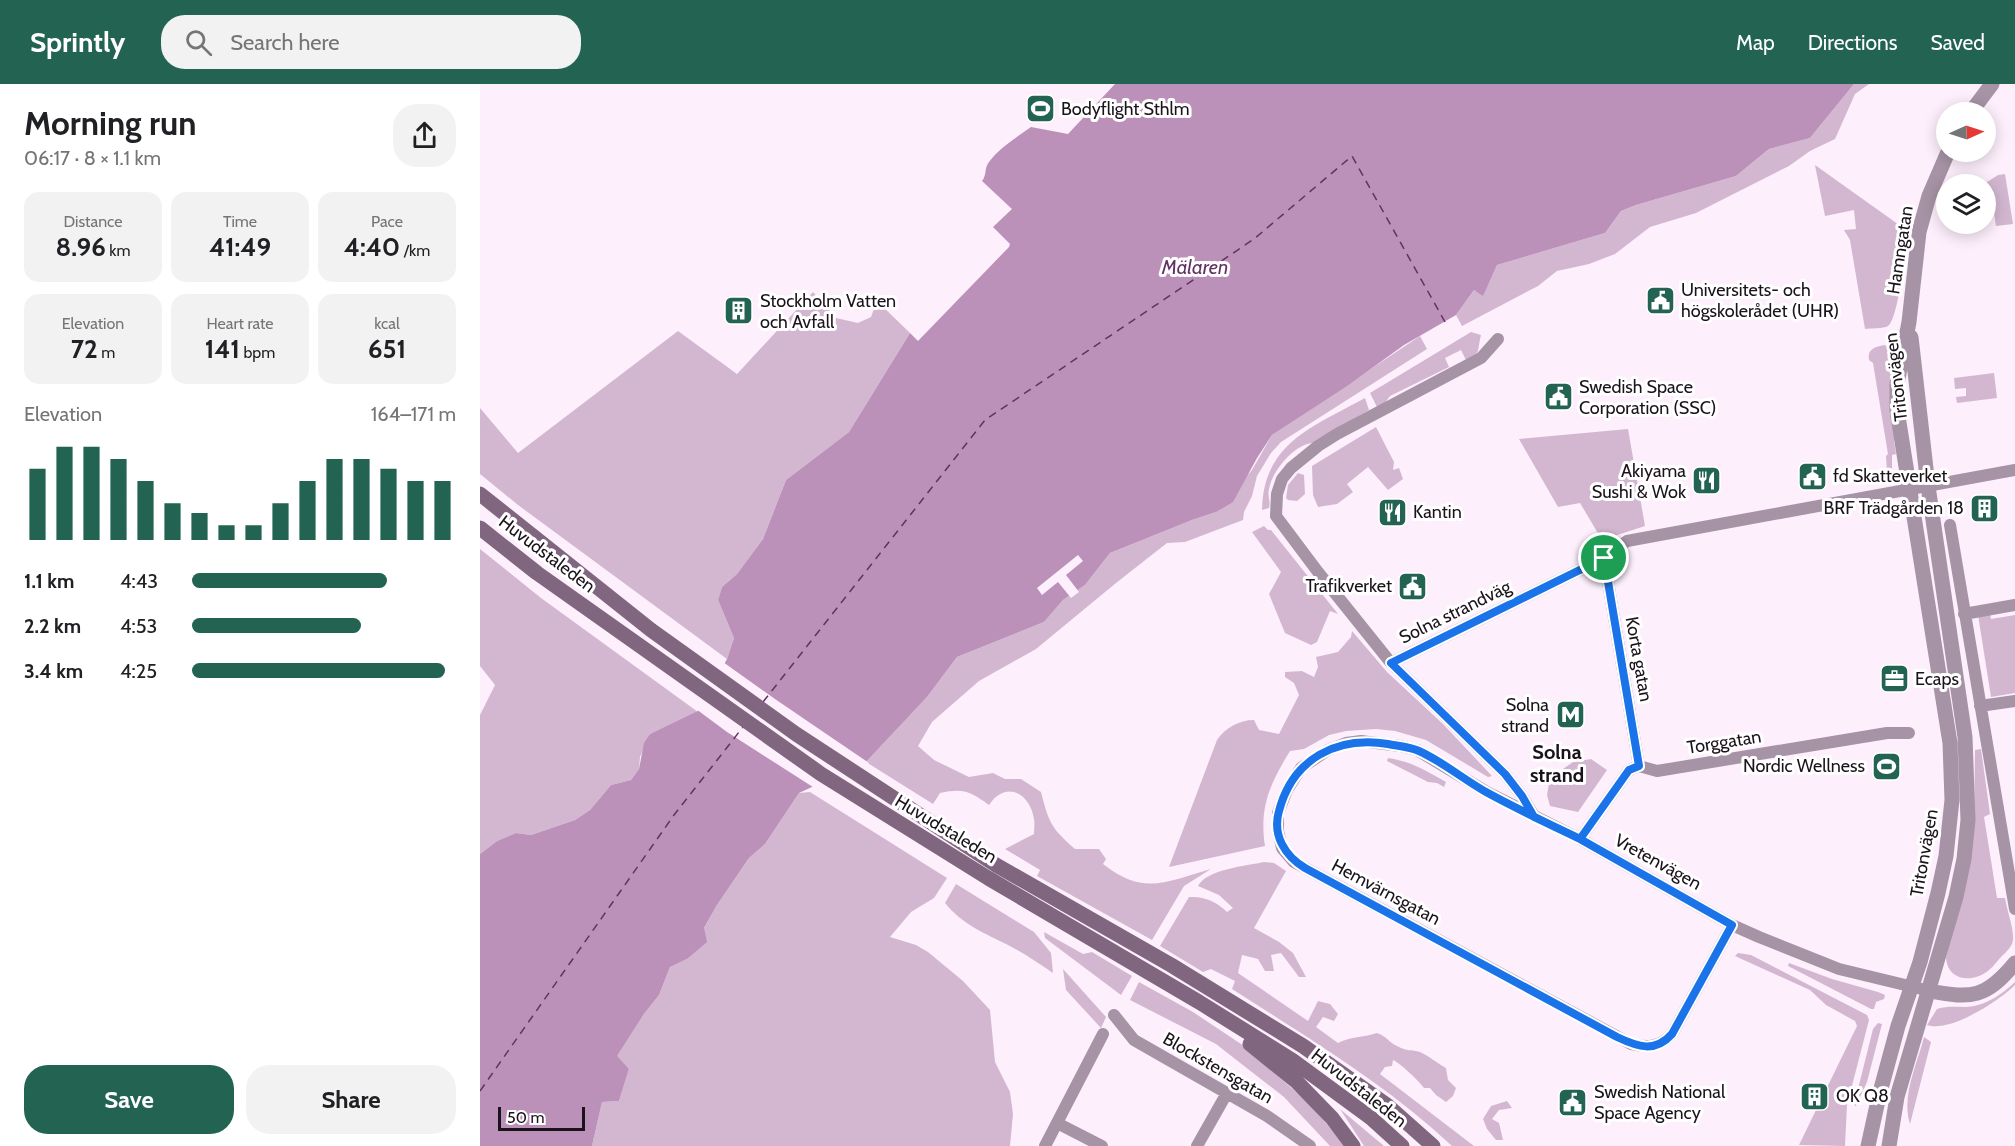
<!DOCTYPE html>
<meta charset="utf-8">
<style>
body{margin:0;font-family:Cabin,sans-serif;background:#f2f2f2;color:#202124;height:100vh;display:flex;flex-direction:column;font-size:22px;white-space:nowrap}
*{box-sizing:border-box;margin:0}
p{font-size:20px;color:#757577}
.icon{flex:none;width:33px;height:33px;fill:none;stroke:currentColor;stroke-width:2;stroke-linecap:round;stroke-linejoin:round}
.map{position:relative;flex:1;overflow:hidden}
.sheet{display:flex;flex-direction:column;background:#fff;width:480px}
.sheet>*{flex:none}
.needle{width:39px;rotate:87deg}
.fabs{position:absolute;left:1456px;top:18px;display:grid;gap:12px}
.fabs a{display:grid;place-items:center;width:60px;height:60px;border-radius:50%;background:#fff;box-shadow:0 3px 15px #0003;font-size:30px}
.scale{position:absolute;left:18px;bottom:15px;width:87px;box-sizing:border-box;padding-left:6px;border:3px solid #1b131b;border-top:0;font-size:16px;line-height:21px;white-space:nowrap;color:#1b131b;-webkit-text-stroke:4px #fff;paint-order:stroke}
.pin{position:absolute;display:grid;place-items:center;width:51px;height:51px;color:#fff;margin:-26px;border:3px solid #fff;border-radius:50%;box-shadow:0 2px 6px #0007}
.round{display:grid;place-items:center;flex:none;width:63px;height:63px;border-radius:24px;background:#f2f2f2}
.headline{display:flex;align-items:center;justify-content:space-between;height:102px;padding:0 24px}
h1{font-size:33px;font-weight:700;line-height:45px}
.metrics{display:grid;grid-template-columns:repeat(3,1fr);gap:9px;height:102px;padding:6px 24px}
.metrics div{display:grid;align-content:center;border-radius:15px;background:#f2f2f2;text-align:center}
.metrics b{font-size:26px;font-weight:700}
.metrics small{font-size:16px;font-weight:400}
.metrics p{font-size:16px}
.chart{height:168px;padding:12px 24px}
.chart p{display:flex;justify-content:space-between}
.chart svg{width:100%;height:108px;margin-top:6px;stroke:#226352;stroke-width:6}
.button{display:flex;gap:12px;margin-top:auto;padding:12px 24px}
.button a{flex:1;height:69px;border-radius:24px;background:#226352;color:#fff;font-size:24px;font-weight:700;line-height:69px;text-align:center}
.button a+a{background:#f2f2f2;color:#202124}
ul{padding:0 24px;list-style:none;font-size:20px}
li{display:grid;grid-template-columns:96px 72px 1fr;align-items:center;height:45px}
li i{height:15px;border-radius:8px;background:#226352}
header{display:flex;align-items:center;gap:36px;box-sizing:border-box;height:84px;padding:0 30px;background:#226352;color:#fff}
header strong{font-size:28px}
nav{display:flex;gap:33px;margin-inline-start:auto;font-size:21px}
.search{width:420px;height:54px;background:#f2f2f2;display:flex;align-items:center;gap:15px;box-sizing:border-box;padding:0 21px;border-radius:24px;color:#757577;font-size:22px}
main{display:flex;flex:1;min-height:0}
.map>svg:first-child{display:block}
</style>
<header>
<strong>Sprintly</strong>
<div class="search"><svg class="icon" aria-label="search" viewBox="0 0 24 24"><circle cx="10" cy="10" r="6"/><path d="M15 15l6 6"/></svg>Search here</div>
<nav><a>Map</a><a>Directions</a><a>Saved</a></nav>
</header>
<main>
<section class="sheet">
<div class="headline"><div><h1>Morning run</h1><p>06:17 · 8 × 1.1 km</p></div><a class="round"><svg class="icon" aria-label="share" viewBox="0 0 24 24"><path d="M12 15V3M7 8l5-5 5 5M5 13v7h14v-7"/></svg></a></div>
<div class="metrics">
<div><p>Distance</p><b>8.96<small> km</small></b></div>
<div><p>Time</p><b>41:49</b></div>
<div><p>Pace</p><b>4:40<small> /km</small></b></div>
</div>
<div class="metrics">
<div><p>Elevation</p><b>72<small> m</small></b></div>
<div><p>Heart rate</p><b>141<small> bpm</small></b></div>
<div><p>kcal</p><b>651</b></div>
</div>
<div class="chart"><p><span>Elevation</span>164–171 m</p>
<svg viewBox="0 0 160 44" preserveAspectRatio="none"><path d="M5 44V15M15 44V6M25 44V6M35 44V11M45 44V20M55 44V29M65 44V33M75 44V38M85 44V38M95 44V29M105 44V20M115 44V11M125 44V11M135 44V15M145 44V20M155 44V20"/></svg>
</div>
<ul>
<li><b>1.1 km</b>4:43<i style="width:74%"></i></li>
<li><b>2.2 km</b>4:53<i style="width:64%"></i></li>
<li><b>3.4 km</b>4:25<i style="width:96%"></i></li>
</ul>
<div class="button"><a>Save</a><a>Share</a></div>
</section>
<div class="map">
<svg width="1535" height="1062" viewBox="0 0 1535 1062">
<rect width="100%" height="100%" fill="#fdeffc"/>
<!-- green -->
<path fill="#d3b7d1" d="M 1374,0 L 1389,0 L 1375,10 L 1355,55 L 1330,67 L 1309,82 L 1216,129 L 1170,143 L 1135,170 L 1109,180 L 1077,187 L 1058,202 L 982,242 L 976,231 L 994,206 L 1003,211 L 1017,181 L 1125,149 L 1141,127 L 1156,121 L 1256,92 L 1289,65 L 1330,54 Z
M 1335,81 L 1429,148 C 1426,163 1418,236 1408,242 C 1403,245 1391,244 1385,245 L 1370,156 L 1364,146 L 1376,145 L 1374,126 L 1345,132 Z
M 1525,90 L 1533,140 L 1516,142 L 1510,102 L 1506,103 L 1506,100 L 1504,100 L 1518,91 Z
M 333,208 L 356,234 L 378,239 L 391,233 L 397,217 L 430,249 L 369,348 L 306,396 L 283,455 L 257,490 L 242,503 L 238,516 L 254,554 L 247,575 L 38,421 L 0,390 L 0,324 L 38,369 L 198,247 L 257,290 Z
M 991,248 L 1001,251 C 997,266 1001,270 987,278 L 981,266 L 965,274 L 969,283 L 910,312 L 905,319 L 897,323 L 890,309 Z
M 940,252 L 947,265 L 801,358 L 791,369 L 777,392 L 772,412 L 764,428 L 763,436 L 705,458 L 687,459 L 636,499 L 556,565 L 499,597 L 452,638 L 438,662 L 454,676 L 489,693 L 513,689 L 525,695 L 541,695 L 561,708 C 569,739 571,744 595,765 L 619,765 L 626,775 L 623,780 C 664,812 685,798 731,785 L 704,802 L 672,856 L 557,792 L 560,786 L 525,765 L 554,750 C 554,745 555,740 554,735 C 550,709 526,696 509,721 C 490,707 483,704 460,709 L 453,720 L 386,678 L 447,613 L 477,573 L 564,538 L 583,516 L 605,501 L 630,469 L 712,436 L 736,428 L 772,386 L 792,351 Z
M 1404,261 L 1412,264 L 1416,269 L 1414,357 L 1416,370 L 1412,371 L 1412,387 L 1405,396 L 1404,388 L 1407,387 L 1406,372 L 1408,370 L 1393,279 L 1389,276 C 1387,265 1395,263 1404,261 Z
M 1514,289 L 1517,314 L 1477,319 L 1476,313 L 1486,312 L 1486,304 L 1475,305 L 1474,294 Z
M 885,314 L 889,326 L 834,359 C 815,359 792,387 789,405 C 787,412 791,417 789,424 L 782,426 C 783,359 834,342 885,314 Z
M 896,343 L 914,378 L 913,386 L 919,384 L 923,395 L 908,406 L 888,383 L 867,400 L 873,408 L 857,420 L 838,423 L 833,411 L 832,382 Z
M 1148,345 L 1165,442 L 1122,456 L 1100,419 L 1078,423 L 1039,355 Z
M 818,389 L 824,391 L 825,410 L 817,417 L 808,416 L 806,414 L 808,401 Z
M 784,442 L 788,446 L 791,446 L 858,530 L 850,527 L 837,558 L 831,561 L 805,549 L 789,510 L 801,488 L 772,448 Z
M 0,465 L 61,514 L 218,628 L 170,650 L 160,673 L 159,685 L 151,696 L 131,701 L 110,726 L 95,736 L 51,751 L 36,749 L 17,757 L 0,770 L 0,631 L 15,601 L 0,582 Z
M 1510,529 L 1511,535 L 1535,531 L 1535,609 L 1511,613 L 1498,531 Z
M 872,547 L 907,588 L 963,640 L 1012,692 L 1008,693 L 946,656 L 915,647 L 896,645 L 866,647 L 849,651 L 824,665 L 810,667 C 790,700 779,723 785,762 L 689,783 L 737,656 C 745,644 759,636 774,636 L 779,646 L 799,650 L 819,611 L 814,599 L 805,593 L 805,588 L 822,587 L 834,593 L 838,583 L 836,573 L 858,568 L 871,553 Z
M 1501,665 L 1510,730 L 1504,733 L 1517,814 L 1525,814 C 1527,827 1534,844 1533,856 C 1532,863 1527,867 1522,872 C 1518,876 1514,882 1509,886 C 1494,899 1468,898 1466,874 L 1494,746 L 1495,666 Z
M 908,674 C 930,677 947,687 966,698 L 964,703 L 957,699 L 948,698 L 907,677 Z
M 1111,675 L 1127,686 L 1098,728 L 1070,722 L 1067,711 L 1070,694 L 1093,678 Z
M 330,708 L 467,794 L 454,814 L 431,828 L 410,853 L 436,861 L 448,868 L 483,897 L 510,926 L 515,978 L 530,1008 L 533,1030 L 530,1062 L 112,1062 L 122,1018 L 139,1017 L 149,985 L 136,973 L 164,930 L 179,911 L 190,883 L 207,875 L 237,821 L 269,774 L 285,760 L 319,709 Z
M 784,778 L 794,779 L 806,787 L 774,844 L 799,858 L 813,869 L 826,893 L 819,893 L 801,869 L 791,871 L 794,887 L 785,887 L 778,875 L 762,871 L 758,889 L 828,937 L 838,917 L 850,920 L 858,930 L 854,937 L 843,933 L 836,943 L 858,959 C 872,952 882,954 897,949 C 908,953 908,958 917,962 C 927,968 932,965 940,968 C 949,972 957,979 966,984 L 968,996 L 976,1004 L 973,1012 L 966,1018 L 956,1011 L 950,1004 L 944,1004 C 940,998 920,979 913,976 L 912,982 L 905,983 L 900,990 L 994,1062 L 972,1062 C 906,1000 828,954 752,905 L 755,897 L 731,885 L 723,888 L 680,862 L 709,813 C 724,812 736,817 747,828 L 753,824 L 739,811 L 718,802 C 727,785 766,782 784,778 Z
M 476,800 L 554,848 L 571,869 L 573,889 C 558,879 544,869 528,861 C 504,849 483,841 465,819 Z
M 564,848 L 603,870 L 612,868 L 652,892 L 641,911 L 565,854 Z
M 1258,869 L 1271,871 L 1387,931 L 1389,936 L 1367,1021 L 1365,1062 L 1319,1061 L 1377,942 L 1375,937 L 1346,921 L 1330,906 L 1255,872 Z
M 1309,879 L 1352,895 L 1398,908 L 1405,911 L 1404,915 L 1396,918 L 1394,925 L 1391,925 L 1308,882 Z
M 583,885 L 626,933 L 621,944 L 586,906 Z
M 659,898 L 713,928 L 764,962 L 831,1021 L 865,1062 L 850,1062 L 804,1013 L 736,960 L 650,916 Z
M 1535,898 L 1535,901 C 1519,917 1470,949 1447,941 L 1457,925 C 1467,922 1475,923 1485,923 C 1506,922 1521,911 1535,898 Z
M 1398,939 L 1402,940 L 1387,998 L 1376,1022 L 1374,1021 L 1393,945 Z
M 1444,953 L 1451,958 L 1430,1040 C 1421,1012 1437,981 1444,953 Z
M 1027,1017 L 1032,1024 L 1019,1026 L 1012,1035 L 1019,1039 L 1023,1056 L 1016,1056 L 1007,1045 L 1003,1035 L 1011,1022 Z
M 860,1025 L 904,1062 L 884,1062 Z"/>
<!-- water -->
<path fill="#bb90b9" d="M 635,0 L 1374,0 L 1330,54 L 1289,65 L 1256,92 L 1156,121 L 1141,127 L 1125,149 L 1017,181 L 1003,212 L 994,206 L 976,231 L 924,261 L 867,302 L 792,351 L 777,374 L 753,418 L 736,428 L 712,436 L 630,469 L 605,501 L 583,516 L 564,538 L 477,573 L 447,613 L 386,678 L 319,709 L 285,760 L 269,774 L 237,821 L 224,844 L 227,858 L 207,875 L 190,883 L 179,911 L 164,930 L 137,972 L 149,985 L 139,1017 L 122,1018 L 112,1062 L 0,1062 L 0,770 L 17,757 L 36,749 L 51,751 L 95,736 L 110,726 L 131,701 L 151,696 L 159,685 L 164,659 L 170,650 L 218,627 L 247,575 L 254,554 L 238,516 L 242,503 L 257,490 L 283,455 L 306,396 L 369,348 L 430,249 L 438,257 L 529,163 L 530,160 L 513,143 L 532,125 L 502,97 C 507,91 504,84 509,78 C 520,63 536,54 551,43 L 588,50 Z"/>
<!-- pier -->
<path fill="#fdeffc" d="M 598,471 L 603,477 L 586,491 L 599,508 L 591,514 L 578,498 L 562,511 L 557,504 Z
M 243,578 L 295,615 L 389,679 L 336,705 L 247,648 L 216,625 Z"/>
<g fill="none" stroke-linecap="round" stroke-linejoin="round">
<!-- ferry -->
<path stroke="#653165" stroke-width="1.5" stroke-dasharray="8 6" stroke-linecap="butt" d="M 283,618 L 505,336 L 774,155 L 872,72 L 965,238
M 0,1007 L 194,731 L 263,643"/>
<!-- minor -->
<path stroke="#a693a5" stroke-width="12" d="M 1018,255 L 1001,274 L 857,350 L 838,362 L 811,384 L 802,395 L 797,410 L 796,432 L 838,488 L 911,579 L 1025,690 L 1042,712 L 1054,732
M 1470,441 L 1535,825
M 1124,474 L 1159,682
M 1484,530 L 1535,521
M 911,579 L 1124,474 L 1147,457 L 1535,386
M 1500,622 L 1535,617
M 1100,755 L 1149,686 L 1159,682 L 1177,687 L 1407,649 L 1429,649
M 1252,841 L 1192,950 C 1180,963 1168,964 1151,960 L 814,778 L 802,764 L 798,747 L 798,729 L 807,706 L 821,684 L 848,666 L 866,659 L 881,657 L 920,662 L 937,666 L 1005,707 L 1100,755 L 1252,841 L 1279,853 L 1359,885 L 1450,907
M 634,931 L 654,956 L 787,1032 L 830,1062
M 577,1039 L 622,1062
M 565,1062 L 623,950
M 717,1062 L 747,1009"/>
<!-- tertiary -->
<path stroke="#a693a5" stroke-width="15" d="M 1491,28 L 1512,0
M 1450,907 C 1492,915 1506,914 1535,879
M 1388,1062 L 1399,1012 L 1418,942 L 1440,878 L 1458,809 L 1466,772 L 1472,716 L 1470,659 L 1417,326 L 1417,300 L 1429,238 L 1439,148 L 1449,112 L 1468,68
M 1409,1062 L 1417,1013 L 1476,813 L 1484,775 L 1488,736 L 1485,653 L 1448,402 L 1431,253"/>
<!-- secondary -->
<path stroke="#816680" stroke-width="15" d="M 0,410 L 171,546 L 316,650 L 516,781 L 691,881 L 823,962 L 908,1022 L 953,1062
M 0,444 L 57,489 L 341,690 L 508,794 L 719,918 L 812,976 L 891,1034 L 922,1062
M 770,960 L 817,998 L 852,1034 L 873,1062"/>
</g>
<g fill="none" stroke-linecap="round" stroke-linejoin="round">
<defs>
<path id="route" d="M 1124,474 L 1159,682 L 1149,686 L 1100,755 C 1069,740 1037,725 1006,708 C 983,695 963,678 939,667 C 930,663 918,662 908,660 C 857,652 813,674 799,727 C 792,751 805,772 825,784 L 1137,953 C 1158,963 1175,969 1192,950 L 1252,841 L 1100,755 L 1054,733 L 1042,712 L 1025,690 L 911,579 L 1124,474"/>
</defs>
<!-- route casing -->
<use href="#route" stroke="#fff" stroke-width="12"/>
<!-- route -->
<use href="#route" stroke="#1a73e8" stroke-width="8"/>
</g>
<!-- icons -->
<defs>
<symbol id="stadium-square" viewBox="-11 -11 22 22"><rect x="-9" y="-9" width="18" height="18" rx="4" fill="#226352" stroke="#fff"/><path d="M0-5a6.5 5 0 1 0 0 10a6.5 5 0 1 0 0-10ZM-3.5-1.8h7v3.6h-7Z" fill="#fff"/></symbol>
<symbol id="civic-square" viewBox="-11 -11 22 22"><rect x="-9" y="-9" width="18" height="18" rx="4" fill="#226352" stroke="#fff"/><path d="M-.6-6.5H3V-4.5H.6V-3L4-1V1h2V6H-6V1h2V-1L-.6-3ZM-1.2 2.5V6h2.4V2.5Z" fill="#fff"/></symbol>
<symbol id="building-square" viewBox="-11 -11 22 22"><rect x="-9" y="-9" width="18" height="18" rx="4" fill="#226352" stroke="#fff"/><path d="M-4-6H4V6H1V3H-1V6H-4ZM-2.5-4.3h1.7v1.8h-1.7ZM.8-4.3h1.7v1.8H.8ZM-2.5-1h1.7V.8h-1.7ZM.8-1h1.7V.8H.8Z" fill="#fff"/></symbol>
<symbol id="restaurant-square" viewBox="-11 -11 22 22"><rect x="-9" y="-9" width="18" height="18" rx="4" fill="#226352" stroke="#fff"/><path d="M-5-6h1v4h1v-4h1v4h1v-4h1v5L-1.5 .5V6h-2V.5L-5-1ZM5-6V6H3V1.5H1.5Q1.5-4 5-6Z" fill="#fff"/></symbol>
<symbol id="office-square" viewBox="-11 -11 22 22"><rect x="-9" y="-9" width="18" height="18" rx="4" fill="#226352" stroke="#fff"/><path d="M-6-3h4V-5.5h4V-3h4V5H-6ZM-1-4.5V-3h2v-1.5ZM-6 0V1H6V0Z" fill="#fff"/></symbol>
<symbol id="metro-square" viewBox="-11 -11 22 22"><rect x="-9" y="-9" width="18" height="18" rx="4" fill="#226352" stroke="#fff"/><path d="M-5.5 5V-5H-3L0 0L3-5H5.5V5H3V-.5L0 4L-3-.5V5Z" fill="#fff"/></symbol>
</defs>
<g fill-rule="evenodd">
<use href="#stadium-square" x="544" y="8" width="33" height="33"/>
<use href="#civic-square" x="1164" y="200" width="33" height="33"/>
<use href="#building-square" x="242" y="210" width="33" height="33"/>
<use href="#civic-square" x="1062" y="296" width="33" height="33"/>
<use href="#civic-square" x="1316" y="376" width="33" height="33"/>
<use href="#restaurant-square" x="1210" y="380" width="33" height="33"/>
<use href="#building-square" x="1488" y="408" width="33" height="33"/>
<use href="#restaurant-square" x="896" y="412" width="33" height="33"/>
<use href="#civic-square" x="916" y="486" width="33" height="33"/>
<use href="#office-square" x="1398" y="578" width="33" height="33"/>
<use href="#metro-square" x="1074" y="614" width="33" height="33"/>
<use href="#stadium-square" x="1390" y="666" width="33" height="33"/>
<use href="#building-square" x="1318" y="996" width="33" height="33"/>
<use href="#civic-square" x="1076" y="1002" width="33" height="33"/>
</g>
<g text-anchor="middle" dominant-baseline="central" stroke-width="6" stroke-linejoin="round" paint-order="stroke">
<!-- poi labels -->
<g font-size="18" fill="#1b131b" stroke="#fff" text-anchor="start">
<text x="581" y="25">Bodyflight Sthlm</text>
<text x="1201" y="206">Universitets- och<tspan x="1201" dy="21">högskolerådet (UHR)</tspan></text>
<text x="280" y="217">Stockholm Vatten<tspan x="280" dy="21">och Avfall</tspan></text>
<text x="1099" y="303">Swedish Space<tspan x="1099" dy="21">Corporation (SSC)</tspan></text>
<text x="1206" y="387" text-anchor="end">Akiyama<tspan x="1206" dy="21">Sushi &amp; Wok</tspan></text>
<text x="1353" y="392">fd Skatteverket</text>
<text x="1484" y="424" text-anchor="end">BRF Trädgården 18</text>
<text x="933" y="428">Kantin</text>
<text x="912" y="502" text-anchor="end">Trafikverket</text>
<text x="1435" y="595">Ecaps</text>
<text x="1069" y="621" text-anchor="end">Solna<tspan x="1069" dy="21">strand</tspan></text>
<text x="1385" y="682" text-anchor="end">Nordic Wellness</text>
<text x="1114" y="1008">Swedish National<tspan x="1114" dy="21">Space Agency</tspan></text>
<text x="1356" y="1012">OK Q8</text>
</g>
<!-- street labels -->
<g font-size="18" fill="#1b131b" stroke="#fff">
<text transform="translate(1420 166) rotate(-81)">Hamngatan</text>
<text transform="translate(1416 293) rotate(-97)">Tritonvägen</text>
<text transform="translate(67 470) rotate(37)">Huvudstaleden</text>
<text transform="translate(975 528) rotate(-26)">Solna strandväg</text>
<text transform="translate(1159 575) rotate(80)">Korta gatan</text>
<text transform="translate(1244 658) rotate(-9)">Torggatan</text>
<text transform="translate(466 745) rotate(31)">Huvudstaleden</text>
<text transform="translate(1444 769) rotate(-80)">Tritonvägen</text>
<text transform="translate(1178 778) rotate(29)">Vretenvägen</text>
<text transform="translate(906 808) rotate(28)">Hemvärnsgatan</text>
<text transform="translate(738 984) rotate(30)">Blockstensgatan</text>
<text transform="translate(879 1004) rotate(38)">Huvudstaleden</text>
</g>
<!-- water labels -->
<g font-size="20" font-style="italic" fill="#653165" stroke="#fff">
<text x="715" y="183">Mälaren</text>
</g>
<!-- neighbourhood labels -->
<g font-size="20" font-weight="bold" fill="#1b131b" stroke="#fff">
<text x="1077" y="668">Solna<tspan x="1077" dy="23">strand</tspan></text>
</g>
</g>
</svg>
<div class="fabs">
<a><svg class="needle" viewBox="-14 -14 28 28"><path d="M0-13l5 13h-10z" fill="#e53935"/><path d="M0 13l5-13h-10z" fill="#757577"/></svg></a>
<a><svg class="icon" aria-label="layers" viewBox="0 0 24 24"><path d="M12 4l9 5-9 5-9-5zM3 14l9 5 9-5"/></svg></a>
</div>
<div class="scale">50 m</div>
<div class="pin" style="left:1124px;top:474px;background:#1e9e55"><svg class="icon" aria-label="arrive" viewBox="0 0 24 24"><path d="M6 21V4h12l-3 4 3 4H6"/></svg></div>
</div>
</main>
